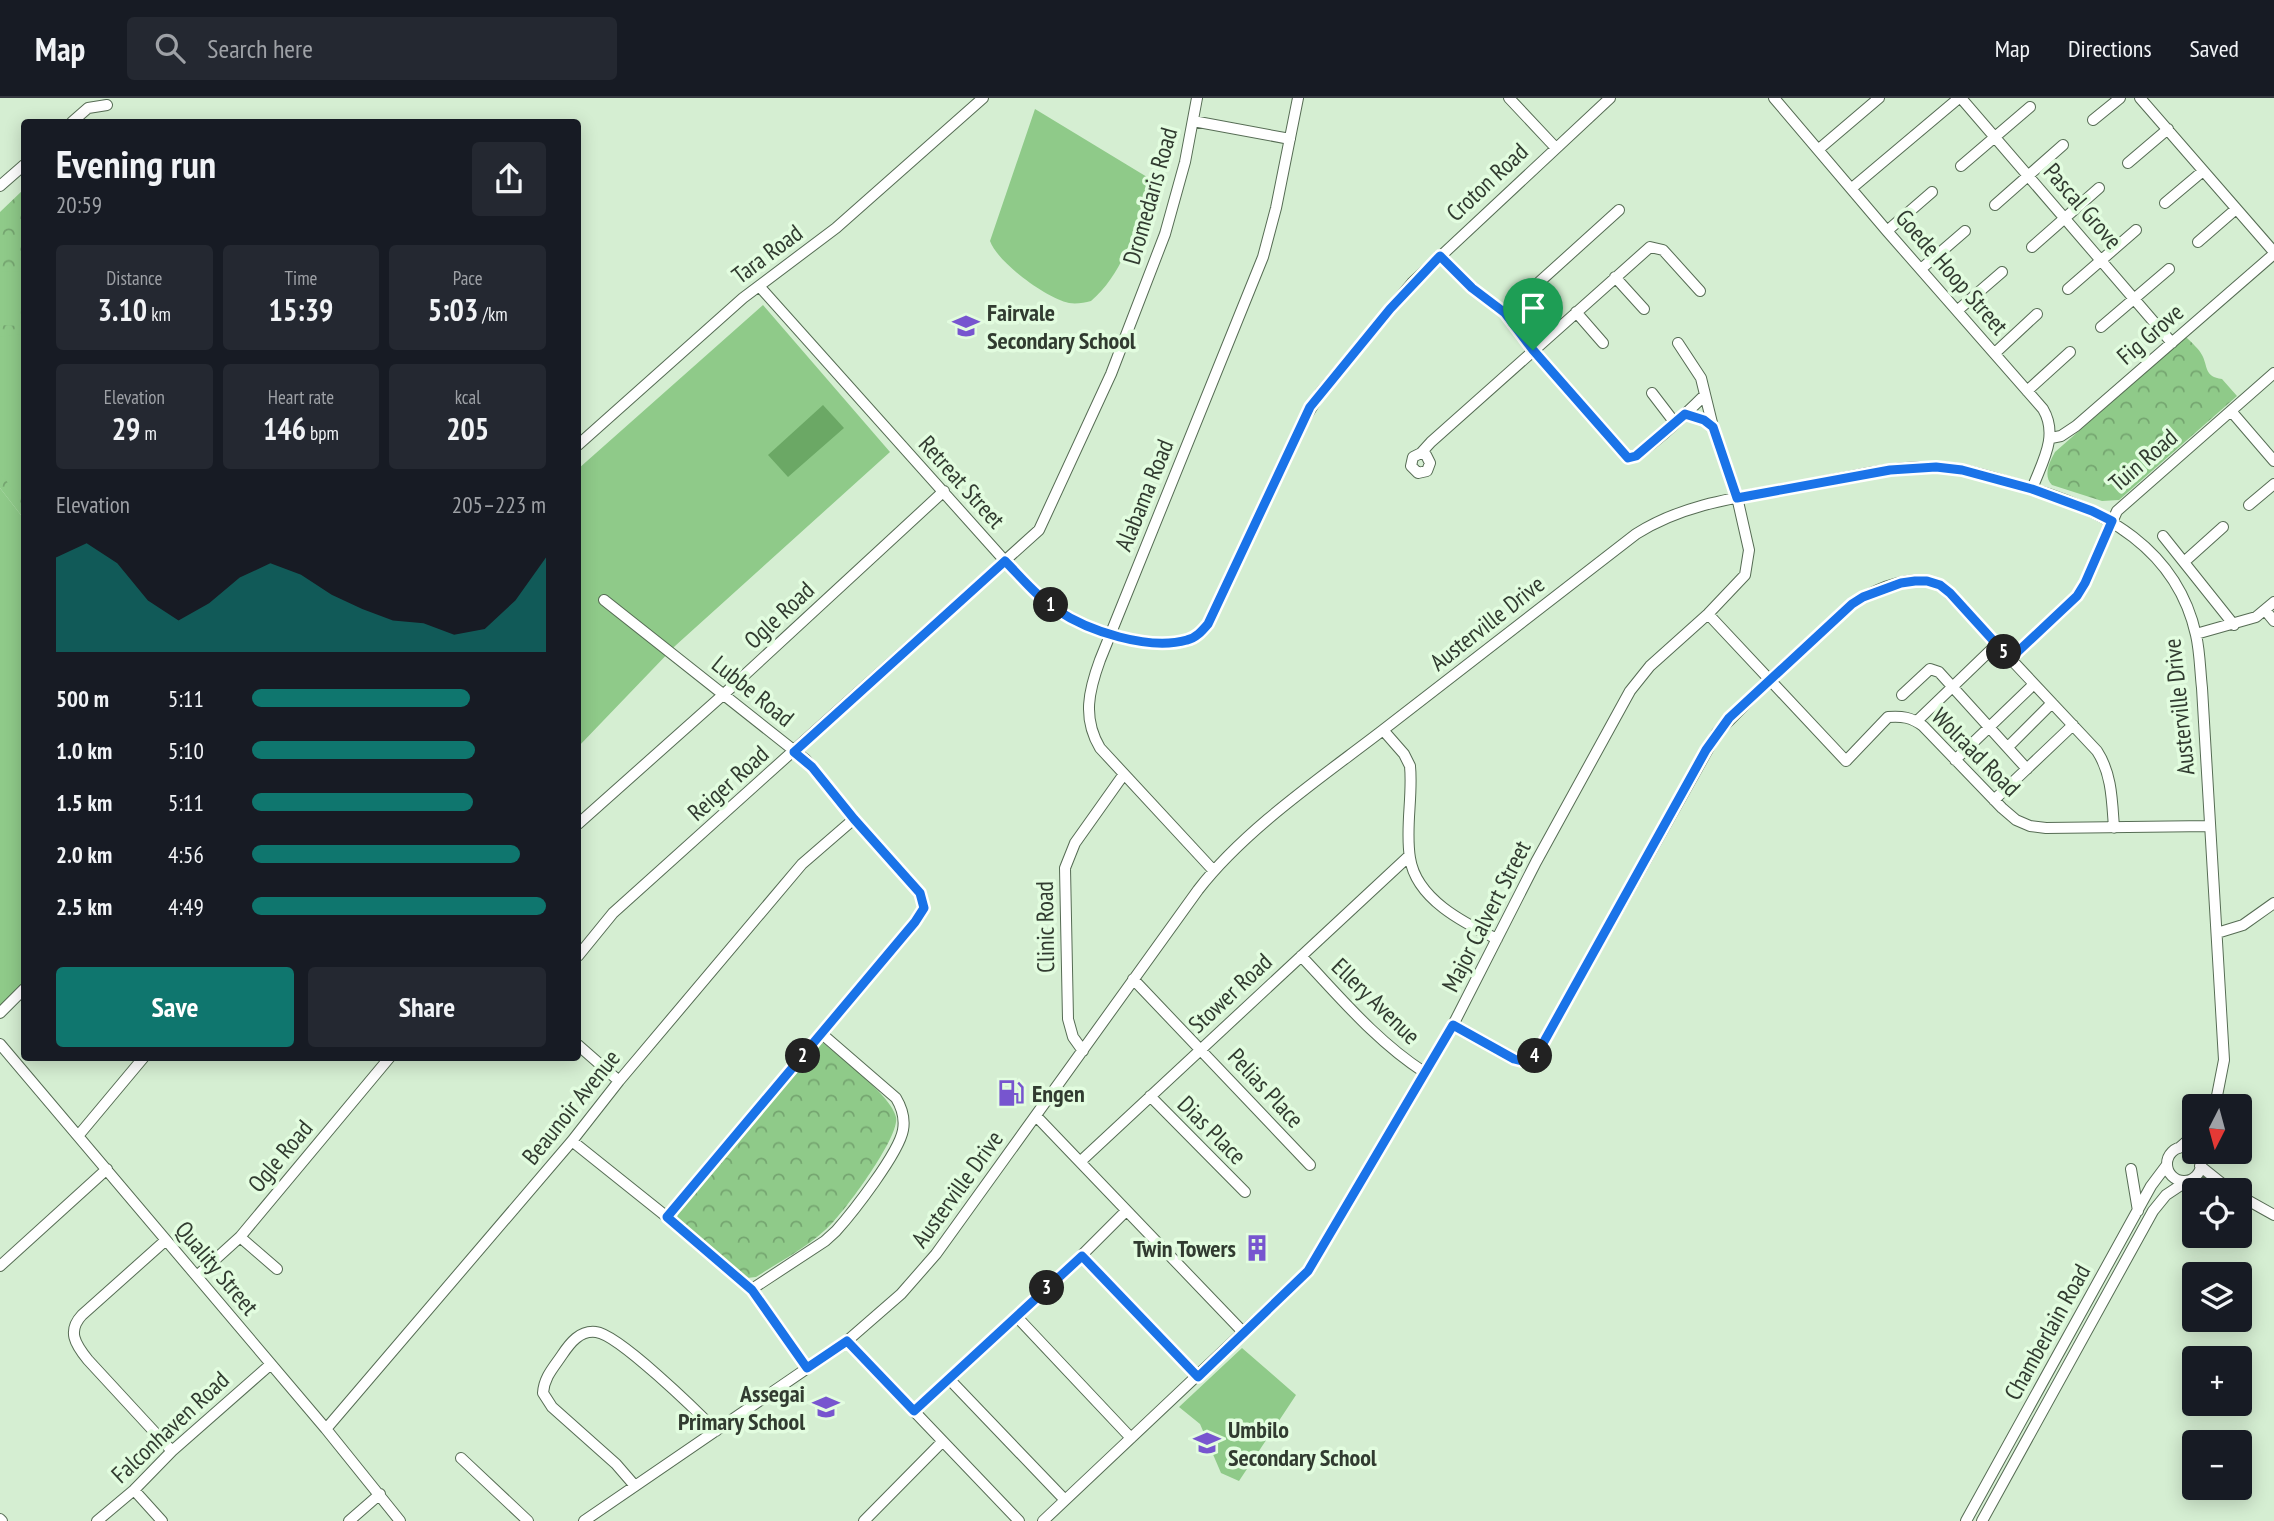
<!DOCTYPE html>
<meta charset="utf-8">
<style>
body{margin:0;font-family:"PT Sans Narrow",sans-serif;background:#242831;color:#f1f3f6;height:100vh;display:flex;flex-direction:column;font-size:26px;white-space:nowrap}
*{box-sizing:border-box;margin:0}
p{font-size:23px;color:#9ea1a6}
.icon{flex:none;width:38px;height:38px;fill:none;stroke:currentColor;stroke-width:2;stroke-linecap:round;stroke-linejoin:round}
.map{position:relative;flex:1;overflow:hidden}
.details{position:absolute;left:21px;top:21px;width:560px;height:942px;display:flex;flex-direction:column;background:#171b24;border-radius:7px;box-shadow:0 4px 18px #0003}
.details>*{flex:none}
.needle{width:46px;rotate:186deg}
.buttons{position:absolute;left:2182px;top:996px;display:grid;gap:14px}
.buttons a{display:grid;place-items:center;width:70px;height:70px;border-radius:7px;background:#171b24;box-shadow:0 4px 18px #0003;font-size:35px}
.pin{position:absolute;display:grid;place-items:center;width:60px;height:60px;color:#fff;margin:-72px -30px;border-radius:50% 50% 50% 0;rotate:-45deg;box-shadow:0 0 7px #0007}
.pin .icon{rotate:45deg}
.km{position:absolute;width:35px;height:35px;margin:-18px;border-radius:50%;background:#222;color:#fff;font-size:19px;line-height:35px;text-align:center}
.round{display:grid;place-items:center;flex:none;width:74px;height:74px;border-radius:7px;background:#242831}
.overview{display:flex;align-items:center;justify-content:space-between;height:119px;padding:0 35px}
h1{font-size:38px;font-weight:800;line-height:52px}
.metrics{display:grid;grid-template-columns:repeat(3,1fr);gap:10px;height:119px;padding:7px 35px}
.metrics div{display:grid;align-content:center;border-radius:7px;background:#242831;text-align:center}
.metrics b{font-size:30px;font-weight:800}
.metrics small{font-size:19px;font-weight:400}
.metrics p{font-size:19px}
.chart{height:196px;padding:14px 35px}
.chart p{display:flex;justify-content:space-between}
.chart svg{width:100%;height:126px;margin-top:7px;fill:#0f766e;opacity:.7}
.primary-button{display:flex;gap:14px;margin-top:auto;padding:14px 35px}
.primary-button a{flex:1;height:80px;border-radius:7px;background:#0f766e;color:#fff;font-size:28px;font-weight:800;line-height:80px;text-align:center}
.primary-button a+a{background:#242831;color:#f1f3f6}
ul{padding:0 35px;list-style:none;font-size:23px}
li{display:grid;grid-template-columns:112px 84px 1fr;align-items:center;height:52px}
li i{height:18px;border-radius:9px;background:#0f766e}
header{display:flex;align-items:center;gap:42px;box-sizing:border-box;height:98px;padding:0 35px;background:#171b24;border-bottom:2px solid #363941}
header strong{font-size:33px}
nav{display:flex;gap:38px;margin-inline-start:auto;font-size:24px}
.search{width:490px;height:63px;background:#242831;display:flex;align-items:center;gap:18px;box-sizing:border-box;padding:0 24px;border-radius:7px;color:#9ea1a6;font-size:26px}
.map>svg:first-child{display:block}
</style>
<header>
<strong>Map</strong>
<div class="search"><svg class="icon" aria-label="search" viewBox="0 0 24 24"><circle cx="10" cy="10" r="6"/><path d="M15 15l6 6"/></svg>Search here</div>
<nav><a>Map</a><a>Directions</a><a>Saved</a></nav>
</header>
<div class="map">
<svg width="2274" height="1423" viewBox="0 0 2274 1423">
<defs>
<pattern id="park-crowns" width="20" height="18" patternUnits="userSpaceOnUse" patternTransform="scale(1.75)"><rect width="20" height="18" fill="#8fca89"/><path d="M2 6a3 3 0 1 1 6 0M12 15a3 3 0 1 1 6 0" fill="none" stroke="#75a570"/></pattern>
</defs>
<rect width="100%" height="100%" fill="#d5eed2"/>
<!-- park -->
<path fill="url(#park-crowns)" d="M 24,91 L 24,421 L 0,390 L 0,114 Z
M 2186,239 C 2191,244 2199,251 2202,257 C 2208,268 2204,279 2222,281 L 2237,298 L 2119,402 L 2102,403 L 2052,387 C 2043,378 2049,365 2055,354 Z
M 821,943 C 839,959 891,997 896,1019 C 900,1038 849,1107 834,1123 C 814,1146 782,1162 756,1179 L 747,1180 L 677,1122 L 678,1112 Z"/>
<!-- pitch -->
<path fill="#8fca89" d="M 1035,11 L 1152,82 C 1137,124 1126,173 1091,203 C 1084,205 1076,206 1069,205 C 1046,200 998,165 990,143 Z
M 0,173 L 23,174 L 20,228 L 0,227 Z
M 763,207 L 890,354 L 675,548 L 578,649 L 578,371 Z
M 24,236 L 24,405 L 0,375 L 0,239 Z
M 0,390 L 24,421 L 24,889 L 0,914 Z
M 1242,1250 L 1296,1297 L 1239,1383 L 1221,1375 L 1200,1326 L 1179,1309 Z"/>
<!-- water -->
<path fill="#6ba865" d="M 823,307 L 844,330 L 788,379 L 768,357 Z"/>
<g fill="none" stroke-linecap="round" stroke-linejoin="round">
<defs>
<path id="minor" d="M 1509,0 L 1555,49
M 1774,0 L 1887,133 L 2043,311 C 2059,338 2042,364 2032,391
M 1961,0 L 2172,245
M 2140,0 L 2274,154
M 2093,22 L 2120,0
M 1193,23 L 1290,41
M 72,24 L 88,10 L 107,7
M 1819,51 L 1879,0
M 2128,65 L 2168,31
M 1961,68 L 2030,9
M 0,88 L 24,67
M 1852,90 L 1959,0
M 2165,105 L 2203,73
M 1995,107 L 2063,47
M 1887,133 L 1932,94
M 2198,144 L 2236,111
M 2032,149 L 2099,90
M 1439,158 L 1472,190 L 1505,215 L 1533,252 L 1628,360 C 1644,358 1691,310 1705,297
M 1921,171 L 1965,133
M 1615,179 L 1644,211
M 759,188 L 1005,463 C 1021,480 1037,499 1057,512 C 1088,533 1149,553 1187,542 C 1196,540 1202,533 1208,526 L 1302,325 L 1321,294 L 1412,185 L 1610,0
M 2068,191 L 2136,132
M 1958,212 L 2002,174
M 1576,214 L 1603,245
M 1505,215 L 1619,112
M 2101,229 L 2169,171
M 1995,255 L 2037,216
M 2027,293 L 2070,254
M 1652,295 L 1675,325
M 2231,313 L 2274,363
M 1685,316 L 1704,322 L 1713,329
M 2051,340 L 2061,338 L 2076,328 L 2274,156
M 578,347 L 743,200 L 836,130 L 983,0
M 1421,355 L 1426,357 L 1430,365 L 1427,373 L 1418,375 L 1411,368 L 1413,359 L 1421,355 L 1431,344 L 1650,149 L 1663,152 L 1700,193
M 2249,407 L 2274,386
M 2163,438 L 2234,527
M 2184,464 L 2223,429
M 604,502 L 806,662 L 854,721 L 920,795 L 924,810 L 915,824 L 667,1119
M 2265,512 L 2274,523
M 1708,516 L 1846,663 L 1888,619 C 1902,618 1911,619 1923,628 L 2002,710 L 2016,722 L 2030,728 L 2046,730 L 2210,728
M 2196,536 L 2256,519 L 2274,504
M 2010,561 L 2077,498 L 2085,485 L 2117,413 L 2274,275
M 1902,597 L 1930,571 L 1939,574 L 2027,671
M 1917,623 L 1997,546
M 1383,632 L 1404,656 L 1410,668 C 1413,698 1405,730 1410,760 C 1416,801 1464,825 1497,841
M 2008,649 L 2052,605
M 1955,662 L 2034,586
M 1994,702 L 2073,627
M 578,726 L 724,596 L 944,393
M 1213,772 L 1100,650 C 1082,620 1089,592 1100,562 L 1263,159 L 1276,110 L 1298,0
M 2217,835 L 2243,827 L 2274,805
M 578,858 L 613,815 L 1039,432 L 1111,276 L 1165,136 L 1185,64 L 1197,0
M 1301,858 C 1340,899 1376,943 1424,974
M 1133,881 L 1310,1067
M 0,915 L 24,891
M 1453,927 L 1514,961 L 1523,963 L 1536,958 L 1717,635 L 1769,582 L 1852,506 C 1877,490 1920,470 1946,492 L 2097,653 C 2112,676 2112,703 2114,730
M 0,946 L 326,1331 L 400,1423
M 578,947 L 619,983
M 1083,953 L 1073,939 L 1068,921 L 1065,770 L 1075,745 L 1124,676
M 1150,998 L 1245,1094
M 1036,1018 L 1243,1234
M 78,1038 L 144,959
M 572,1043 L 667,1119 L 752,1191 L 807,1270
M2167 1066a17 17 0 1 1 34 0a17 17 0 1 1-34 0Z
M 2179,1050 L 2194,1037
M 1081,1063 L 1409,758
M 2200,1068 L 2230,1092
M 2131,1071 L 2138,1113
M 2190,1082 L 2225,1089
M 2240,1098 L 2274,1117
M 240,1139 L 277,1171
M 166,1142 L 82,1217 C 67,1233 75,1246 88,1262 L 172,1353
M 1082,1158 L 1198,1279
M 0,1168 L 107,1071
M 197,1178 L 240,1139 L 390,959
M 752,1191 L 825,1143 L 836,1133 C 853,1114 899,1055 903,1032 C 905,1021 902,1010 896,1000 L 822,936
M 1017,1219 L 1131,1340
M 847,1243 L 1019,1423
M 950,1282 L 1065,1402
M 914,1313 L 1076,1163 L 1126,1113
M 326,1331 L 572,1043 L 619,983 L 802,766 L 854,721
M 461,1360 L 528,1423
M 635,1388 L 616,1366 L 552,1309 L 543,1295 C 544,1279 554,1269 562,1257 C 570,1245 580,1232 596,1234 C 618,1236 698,1314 716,1333
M 134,1392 L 162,1423
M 0,1421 L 2,1423
M 97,1423 L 134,1392 L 172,1353 L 271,1266
M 349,1423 L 380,1396
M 584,1423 L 847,1243 L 901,1196 L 936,1156 L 1198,792 C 1245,731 1322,679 1383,632 C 1467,567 1551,501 1636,436 C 1685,405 1740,399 1797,389 C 1841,381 1888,368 1933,369 C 1964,369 1996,381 2026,389 C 2104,411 2177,451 2196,537 C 2200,554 2200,573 2202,590 L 2224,962 L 2215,1008
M 864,1423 L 942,1344
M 1043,1423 L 1308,1173 L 1453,927 L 1536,764 L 1630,593 L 1650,568 L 1708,516 L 1745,477 L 1749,452 L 1737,399 L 1713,329 L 1701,280 L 1678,245
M 1966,1423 L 2151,1088 L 2166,1068
M 1982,1423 L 2153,1113 L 2166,1097 L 2187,1083"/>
</defs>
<!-- minor casing -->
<use href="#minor" stroke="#566c54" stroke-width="12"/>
<!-- minor -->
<use href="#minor" stroke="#fff" stroke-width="10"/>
</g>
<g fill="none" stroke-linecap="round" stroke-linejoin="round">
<defs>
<path id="route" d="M 1440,158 L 1472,190 L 1505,215 L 1533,252 L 1628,360 L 1636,358 L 1685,316 L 1704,322 L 1713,329 L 1737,400 L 1890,372 L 1936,369 L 1962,372 L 2032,391 L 2092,413 L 2112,423 L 2085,485 L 2077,498 L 2010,561 L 1950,495 L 1940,487 L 1927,483 L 1915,483 L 1901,485 L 1863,499 L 1852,506 L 1729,620 L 1706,652 L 1536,958 L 1522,963 L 1514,961 L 1453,927 L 1308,1173 L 1198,1279 L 1082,1158 L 914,1313 L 847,1243 L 807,1270 L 752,1192 L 667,1119 L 915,824 L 924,810 L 920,795 L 854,721 L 812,669 L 794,654 L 1005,463 C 1021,479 1037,499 1057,512 C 1088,533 1149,553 1187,542 C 1196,540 1202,533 1208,526 L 1310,309 L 1390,211 Z"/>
</defs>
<!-- route casing -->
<use href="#route" stroke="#fff" stroke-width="14"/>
<!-- route -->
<use href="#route" stroke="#1a73e8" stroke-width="9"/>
</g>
<!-- icons -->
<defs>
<symbol id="school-bare" viewBox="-9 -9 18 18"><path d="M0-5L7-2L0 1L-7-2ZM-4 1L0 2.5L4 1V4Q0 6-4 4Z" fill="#7755cf" stroke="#e2fcdf" stroke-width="2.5" paint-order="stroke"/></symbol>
<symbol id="fuel-bare" viewBox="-9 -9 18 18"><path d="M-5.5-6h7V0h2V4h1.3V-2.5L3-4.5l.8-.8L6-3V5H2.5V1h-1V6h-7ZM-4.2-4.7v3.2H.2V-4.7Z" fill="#7755cf" stroke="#e2fcdf" stroke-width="2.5" paint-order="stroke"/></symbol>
<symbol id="building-bare" viewBox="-9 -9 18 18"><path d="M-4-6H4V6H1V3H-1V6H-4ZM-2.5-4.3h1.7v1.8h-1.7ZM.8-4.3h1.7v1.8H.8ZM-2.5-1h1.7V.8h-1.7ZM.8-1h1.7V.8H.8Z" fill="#7755cf" stroke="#e2fcdf" stroke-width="2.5" paint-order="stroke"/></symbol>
</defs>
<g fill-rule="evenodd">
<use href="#school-bare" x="947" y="209" width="38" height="38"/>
<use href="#fuel-bare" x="992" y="976" width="38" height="38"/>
<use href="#building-bare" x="1238" y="1131" width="38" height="38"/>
<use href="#school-bare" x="807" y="1290" width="38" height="38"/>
<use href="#school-bare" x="1188" y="1326" width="38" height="38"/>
</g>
<g text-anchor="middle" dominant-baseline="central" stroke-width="7" stroke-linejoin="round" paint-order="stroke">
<!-- street labels -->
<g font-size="24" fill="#313b30" stroke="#e2fcdf">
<text transform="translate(1487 84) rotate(-43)">Croton Road</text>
<text transform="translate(1150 98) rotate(-74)">Dromedaris Road</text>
<text transform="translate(2083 108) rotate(49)">Pascal Grove</text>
<text transform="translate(767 156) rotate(-37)">Tara Road</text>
<text transform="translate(1952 174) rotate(49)">Goede Hoop Street</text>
<text transform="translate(2150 236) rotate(-41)">Fig Grove</text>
<text transform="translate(2143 362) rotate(-41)">Tuin Road</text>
<text transform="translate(962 384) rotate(48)">Retreat Street</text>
<text transform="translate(1144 397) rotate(-68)">Alabama Road</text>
<text transform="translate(779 517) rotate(-43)">Ogle Road</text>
<text transform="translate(1487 525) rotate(-38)">Austerville Drive</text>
<text transform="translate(753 593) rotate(39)">Lubbe Road</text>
<text transform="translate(2179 609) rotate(-96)">Austerville Drive</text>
<text transform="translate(1976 654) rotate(45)">Wolraad Road</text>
<text transform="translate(728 685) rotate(-42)">Reiger Road</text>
<text transform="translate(1486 818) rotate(-63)">Major Calvert Street</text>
<text transform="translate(1045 829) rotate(-91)">Clinic Road</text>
<text transform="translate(1230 895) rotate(-43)">Stower Road</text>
<text transform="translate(1376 903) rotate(44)">Ellery Avenue</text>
<text transform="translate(1266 990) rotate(47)">Pelias Place</text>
<text transform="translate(571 1009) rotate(-51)">Beaunoir Avenue</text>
<text transform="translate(1212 1032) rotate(45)">Dias Place</text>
<text transform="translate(280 1058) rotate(-50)">Ogle Road</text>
<text transform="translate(957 1091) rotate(-54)">Austerville Drive</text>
<text transform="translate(217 1170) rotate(50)">Quality Street</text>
<text transform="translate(2047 1234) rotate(-61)">Chamberlain Road</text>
<text transform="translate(170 1329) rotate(-43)">Falconhaven Road</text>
</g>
<!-- poi labels -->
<g font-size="24" font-weight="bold" fill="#313b30" stroke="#e2fcdf" text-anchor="start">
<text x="987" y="214">Fairvale<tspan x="987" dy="28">Secondary School</tspan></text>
<text x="1032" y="995">Engen</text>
<text x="1236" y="1150" text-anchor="end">Twin Towers</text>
<text x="805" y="1295" text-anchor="end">Assegai<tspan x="805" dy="28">Primary School</tspan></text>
<text x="1228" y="1331">Umbilo<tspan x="1228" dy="28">Secondary School</tspan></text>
</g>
</g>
</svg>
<div class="buttons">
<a><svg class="needle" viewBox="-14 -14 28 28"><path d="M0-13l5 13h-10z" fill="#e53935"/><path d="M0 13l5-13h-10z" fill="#9ea1a6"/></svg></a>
<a><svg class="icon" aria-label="locate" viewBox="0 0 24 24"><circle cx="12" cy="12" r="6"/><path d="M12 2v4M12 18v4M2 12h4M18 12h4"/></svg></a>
<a><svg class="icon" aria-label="layers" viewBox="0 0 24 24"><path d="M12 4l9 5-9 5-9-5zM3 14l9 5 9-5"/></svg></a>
<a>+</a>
<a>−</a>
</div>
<div class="pin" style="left:1533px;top:252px;background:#1e9e55"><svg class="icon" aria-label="arrive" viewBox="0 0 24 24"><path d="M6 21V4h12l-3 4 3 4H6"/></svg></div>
<b class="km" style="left:1051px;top:507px">1</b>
<b class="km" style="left:803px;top:958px">2</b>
<b class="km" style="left:1047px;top:1190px">3</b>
<b class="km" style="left:1535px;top:958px">4</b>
<b class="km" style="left:2004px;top:554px">5</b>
<section class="details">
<div class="overview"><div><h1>Evening run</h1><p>20:59</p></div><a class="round"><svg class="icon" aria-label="share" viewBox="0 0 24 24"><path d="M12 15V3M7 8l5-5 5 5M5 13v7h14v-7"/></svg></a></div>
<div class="metrics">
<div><p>Distance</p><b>3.10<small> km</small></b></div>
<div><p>Time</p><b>15:39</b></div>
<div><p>Pace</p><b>5:03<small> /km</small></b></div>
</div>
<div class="metrics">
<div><p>Elevation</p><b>29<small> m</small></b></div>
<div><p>Heart rate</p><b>146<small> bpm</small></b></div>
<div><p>kcal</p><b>205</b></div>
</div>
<div class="chart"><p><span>Elevation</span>205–223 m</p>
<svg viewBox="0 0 160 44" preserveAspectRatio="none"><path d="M0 44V11L10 6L20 13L30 26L40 33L50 27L60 18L70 13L80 17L90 24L100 29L110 33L120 34L130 38L140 36L150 26L160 11V44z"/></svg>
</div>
<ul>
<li><b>500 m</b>5:11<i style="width:74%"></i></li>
<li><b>1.0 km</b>5:10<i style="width:76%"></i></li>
<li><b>1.5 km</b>5:11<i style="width:75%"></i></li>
<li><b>2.0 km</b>4:56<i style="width:91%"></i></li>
<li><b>2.5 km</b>4:49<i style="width:100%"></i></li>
</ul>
<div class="primary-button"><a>Save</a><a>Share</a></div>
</section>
</div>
